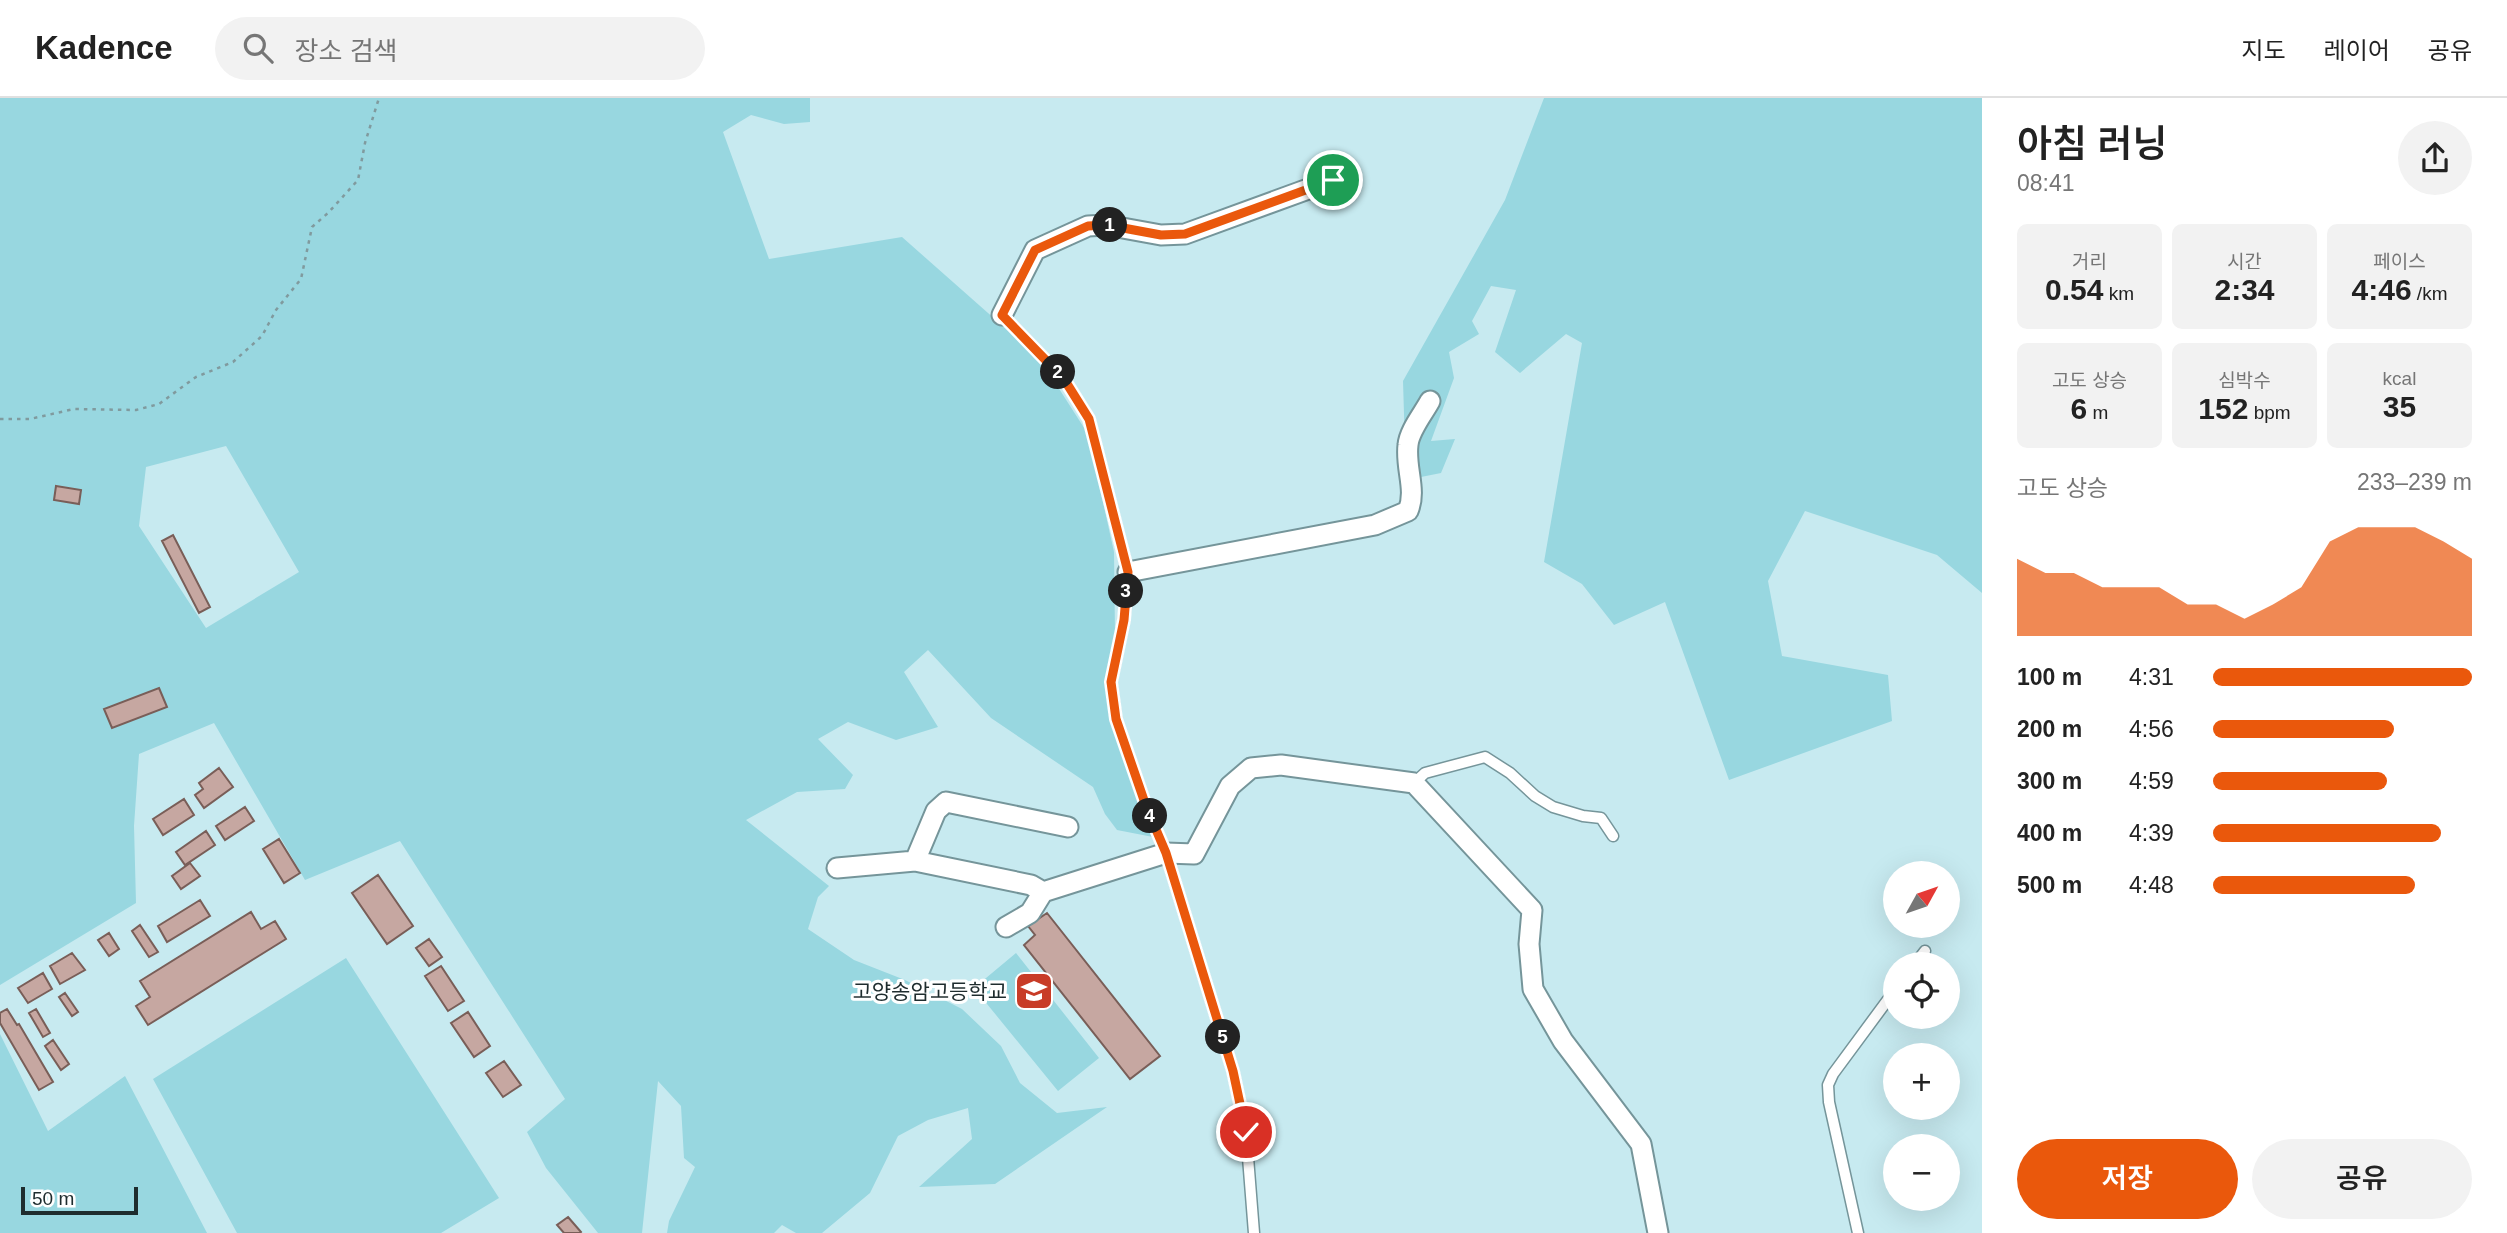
<!DOCTYPE html>
<html lang="ko">
<meta charset="utf-8">
<style>
body{margin:0;font-family:Arial,"Noto Sans KR",sans-serif;background:#f2f2f2;color:#222;height:100vh;display:flex;flex-direction:column;font-size:26px;white-space:nowrap}
*{box-sizing:border-box;margin:0}
p{font-size:23px;color:#767676}
.icon{flex:none;width:38px;height:38px;fill:none;stroke:currentColor;stroke-width:2;stroke-linecap:round;stroke-linejoin:round}
.map{position:relative;flex:1;overflow:hidden}
.drawer{display:flex;flex-direction:column;background:#fff;width:525px}
.drawer>*{flex:none}
.needle{width:46px;rotate:50deg}
.fabs{position:absolute;left:1883px;top:763px;display:grid;gap:14px}
.fabs a{display:grid;place-items:center;width:77px;height:77px;border-radius:50%;background:#fff;box-shadow:0 7px 28px #0002;font-size:35px}
.scale{position:absolute;left:21px;bottom:18px;width:117px;box-sizing:border-box;padding-left:7px;border:4px solid #1e2c2e;border-top:0;font-size:19px;line-height:24px;white-space:nowrap;color:#1e2c2e;-webkit-text-stroke:5px #fff;paint-order:stroke}
.pin{position:absolute;display:grid;place-items:center;width:60px;height:60px;color:#fff;margin:-30px;border:4px solid #fff;border-radius:50%;box-shadow:0 2px 7px #0007}
.km{position:absolute;width:35px;height:35px;margin:-18px;border-radius:50%;background:#222;color:#fff;font-size:19px;line-height:35px;text-align:center}
.round{display:grid;place-items:center;flex:none;width:74px;height:74px;border-radius:37px;background:#f2f2f2}
.head{display:flex;align-items:center;justify-content:space-between;height:119px;padding:0 35px}
h1{font-size:38px;font-weight:600;line-height:52px}
.stats{display:grid;grid-template-columns:repeat(3,1fr);gap:10px;height:119px;padding:7px 35px}
.stats div{display:grid;align-content:center;border-radius:10px;background:#f2f2f2;text-align:center}
.stats b{font-size:30px;font-weight:600}
.stats small{font-size:19px;font-weight:400}
.stats p{font-size:19px}
.chart{height:196px;padding:14px 35px}
.chart p{display:flex;justify-content:space-between}
.chart svg{width:100%;height:126px;margin-top:7px;fill:#ea580c;opacity:.7}
.action{display:flex;gap:14px;margin-top:auto;padding:14px 35px}
.action a{flex:1;height:80px;border-radius:42px;background:#ea580c;color:#fff;font-size:28px;font-weight:600;line-height:80px;text-align:center}
.action a+a{background:#f2f2f2;color:#222}
ul{padding:0 35px;list-style:none;font-size:23px}
li{display:grid;grid-template-columns:112px 84px 1fr;align-items:center;height:52px}
li i{height:18px;border-radius:9px;background:#ea580c}
header{display:flex;align-items:center;gap:42px;box-sizing:border-box;height:98px;padding:0 35px;background:#fff;border-bottom:2px solid #e0e0e0}
header strong{font-size:33px}
nav{display:flex;gap:38px;margin-inline-start:auto;font-size:24px}
.search{width:490px;height:63px;background:#f2f2f2;display:flex;align-items:center;gap:18px;box-sizing:border-box;padding:0 24px;border-radius:38px;color:#767676;font-size:26px}
main{display:flex;flex:1;min-height:0}
.map>svg:first-child{display:block}
</style>
<header>
<strong>Kadence</strong>
<div class="search"><svg class="icon" aria-label="search" viewBox="0 0 24 24"><circle cx="10" cy="10" r="6"/><path d="M15 15l6 6"/></svg>장소 검색</div>
<nav><a>지도</a><a>레이어</a><a>공유</a></nav>
</header>
<main>
<div class="map">
<svg width="1982" height="1135" viewBox="0 0 1982 1135">
<rect width="100%" height="100%" fill="#c7eaf0"/>
<!-- green -->
<path fill="#98d7e0" fill-rule="evenodd" d="M 0,0 L 810,0 L 810,24 L 784,26 L 751,17 L 723,34 L 769,161 L 902,139 L 1040,261 L 1088,336 L 1114,454 L 1116,622 L 1153,739 L 1117,732 L 1105,716 L 1093,689 L 991,620 L 928,552 L 904,574 L 938,629 L 896,642 L 848,624 L 818,641 L 853,677 L 845,691 L 797,694 L 746,722 L 829,788 L 818,799 L 808,831 L 854,862 L 905,882 L 962,911 L 1001,948 L 1020,985 L 1057,1015 L 1107,1009 L 995,1086 L 919,1089 L 972,1041 L 968,1010 L 928,1022 L 898,1038 L 870,1095 L 822,1135 L 796,1135 L 782,1127 L 774,1135 L 667,1135 L 669,1123 L 695,1069 L 684,1060 L 681,1008 L 658,983 L 642,1135 L 598,1135 L 546,1070 L 527,1034 L 565,1001 L 400,743 L 305,782 L 214,625 L 139,656 L 134,728 L 136,805 L 0,887 ZM 226,348 L 299,474 L 206,530 L 139,428 L 146,369 Z
M 1544,0 L 1982,0 L 1982,495 L 1937,457 L 1805,413 L 1768,483 L 1782,558 L 1888,577 L 1892,623 L 1729,682 L 1665,504 L 1614,527 L 1582,486 L 1544,464 L 1582,245 L 1566,236 L 1520,275 L 1495,254 L 1516,192 L 1491,188 L 1472,223 L 1479,236 L 1449,254 L 1454,280 L 1431,343 L 1455,341 L 1441,375 L 1406,382 L 1403,283 L 1505,102 Z
M 1016,855 L 1099,960 L 1058,993 L 974,890 Z
M 346,860 L 499,1100 L 441,1135 L 237,1135 L 153,981 Z
M 0,936 L 48,1033 L 125,978 L 207,1135 L 0,1135 Z"/>
<!-- building -->
<path fill="#c6a7a1" stroke="#795e58" stroke-width="2" d="M 56,388 L 81,392 L 79,406 L 54,402 Z
M 173,437 L 210,509 L 199,515 L 162,443 Z
M 159,590 L 167,609 L 112,630 L 104,611 Z
M 219,670 L 233,689 L 204,710 L 195,697 L 203,691 L 199,685 Z
M 184,701 L 194,717 L 163,737 L 153,721 Z
M 245,709 L 254,723 L 225,742 L 216,728 Z
M 206,733 L 215,747 L 185,767 L 176,754 Z
M 279,741 L 300,775 L 284,785 L 263,751 Z
M 190,765 L 200,778 L 181,791 L 172,778 Z
M 378,777 L 413,828 L 387,846 L 352,795 Z
M 200,802 L 210,818 L 167,844 L 158,828 Z
M 251,814 L 261,831 L 275,823 L 286,841 L 148,927 L 136,908 L 150,899 L 140,883 Z
M 1047,815 L 1160,958 L 1130,981 L 1024,847 L 1035,837 L 1028,828 Z
M 140,827 L 158,854 L 149,859 L 132,833 Z
M 109,835 L 119,851 L 109,858 L 98,842 Z
M 429,841 L 442,859 L 429,868 L 416,850 Z
M 72,855 L 85,872 L 60,886 L 50,868 Z
M 441,868 L 464,903 L 448,913 L 425,878 Z
M 43,875 L 52,891 L 28,905 L 18,890 Z
M 65,895 L 78,914 L 72,918 L 59,899 Z
M 7,911 L 17,927 L 19,926 L 53,984 L 39,992 L 0,925 L 0,915 Z
M 36,911 L 50,935 L 43,939 L 29,915 Z
M 468,914 L 490,948 L 474,959 L 451,925 Z
M 53,942 L 69,966 L 61,972 L 45,948 Z
M 504,963 L 521,987 L 503,999 L 486,975 Z
M 568,1119 L 581,1134 L 580,1135 L 564,1135 L 557,1127 Z"/>
<g fill="none" stroke-linecap="round" stroke-linejoin="round">
<defs>
<path id="service" d="M 1002,217 L 1064,281 L 1089,321 L 1128,474 L 1124,522 L 1111,584 L 1116,621 L 1146,708 L 1166,755 L 1233,973 L 1246,1034 L 1254,1135
M 1414,685 L 1425,675 L 1485,659 L 1510,675 L 1535,698 L 1553,709 L 1583,718 L 1601,720 L 1613,738
M 1915,866 L 1925,853
M 1858,1135 L 1829,1004 L 1828,987 L 1833,976 L 1895,892"/>
<path id="minor" d="M 1002,217 L 1035,152 L 1088,128 L 1106,127 L 1161,137 L 1185,136 L 1333,82
M 1128,474 L 1375,427 L 1408,413 C 1417,392 1405,370 1408,347 C 1409,333 1423,316 1430,303
M 915,763 L 936,713 L 946,704 L 1068,729
M 837,770 L 915,763 L 1031,787 L 1043,794
M 1006,829 L 1030,815 L 1043,794 L 1166,755 L 1194,756 L 1230,688 L 1251,670 L 1281,667 L 1414,685 L 1532,812 L 1529,846 L 1533,891 L 1563,943 L 1641,1046 L 1658,1135"/>
</defs>
<!-- service casing -->
<use href="#service" stroke="#75959a" stroke-width="13"/>
<!-- minor casing -->
<use href="#minor" stroke="#75959a" stroke-width="23"/>
<!-- path -->
<path stroke="#809a9e" stroke-width="2.5" stroke-dasharray="3.5 5" stroke-linecap="butt" d="M 0,321 L 30,321 L 74,311 L 136,312 L 159,306 L 196,279 L 233,264 L 262,238 L 276,212 L 301,181 L 312,129 L 328,115 L 358,82 L 365,45 L 379,0"/>
<!-- service -->
<use href="#service" stroke="#fff" stroke-width="10"/>
<!-- minor -->
<use href="#minor" stroke="#fff" stroke-width="19"/>
</g>
<g fill="none" stroke-linecap="round" stroke-linejoin="round">
<defs>
<path id="route" d="M 1246,1034 L 1233,973 L 1166,755 L 1146,708 L 1116,621 L 1111,584 L 1124,522 L 1128,474 L 1089,321 L 1064,281 L 1002,217 L 1035,152 L 1088,128 L 1107,127 L 1161,137 L 1185,136 L 1333,82"/>
</defs>
<!-- route casing -->
<use href="#route" stroke="#fff" stroke-width="14"/>
<!-- route -->
<use href="#route" stroke="#ea580c" stroke-width="9"/>
</g>
<!-- icons -->
<defs>
<symbol id="school-square" viewBox="-11 -11 22 22"><rect x="-9" y="-9" width="18" height="18" rx="4" fill="#c83c27" stroke="#fff"/><path d="M0-5L7-2L0 1L-7-2ZM-4 1L0 2.5L4 1V4Q0 6-4 4Z" fill="#fff"/></symbol>
</defs>
<g fill-rule="evenodd">
<use href="#school-square" x="1012" y="871" width="44" height="44"/>
</g>
<g text-anchor="middle" dominant-baseline="central" stroke-width="6" stroke-linejoin="round" paint-order="stroke">
<!-- poi labels -->
<g font-size="21" fill="#1e2c2e" stroke="#fff" text-anchor="end">
<text x="1007" y="893">고양송암고등학교</text>
</g>
</g>
</svg>
<div class="fabs">
<a><svg class="needle" viewBox="-14 -14 28 28"><path d="M0-13l5 13h-10z" fill="#e53935"/><path d="M0 13l5-13h-10z" fill="#767676"/></svg></a>
<a><svg class="icon" aria-label="locate" viewBox="0 0 24 24"><circle cx="12" cy="12" r="6"/><path d="M12 2v4M12 18v4M2 12h4M18 12h4"/></svg></a>
<a>+</a>
<a>−</a>
</div>
<div class="scale">50 m</div>
<div class="pin" style="left:1333px;top:82px;background:#1e9e55"><svg class="icon" aria-label="arrive" viewBox="0 0 24 24"><path d="M6 21V4h12l-3 4 3 4H6"/></svg></div>
<div class="pin" style="left:1246px;top:1034px;background:#d93025"><svg class="icon" aria-label="check" viewBox="0 0 24 24"><path d="M5 12l5 5 9-10"/></svg></div>
<b class="km" style="left:1110px;top:127px">1</b>
<b class="km" style="left:1058px;top:274px">2</b>
<b class="km" style="left:1126px;top:493px">3</b>
<b class="km" style="left:1150px;top:718px">4</b>
<b class="km" style="left:1223px;top:939px">5</b>
</div>
<section class="drawer">
<div class="head"><div><h1>아침 러닝</h1><p>08:41</p></div><a class="round"><svg class="icon" aria-label="share" viewBox="0 0 24 24"><path d="M12 15V3M7 8l5-5 5 5M5 13v7h14v-7"/></svg></a></div>
<div class="stats">
<div><p>거리</p><b>0.54<small> km</small></b></div>
<div><p>시간</p><b>2:34</b></div>
<div><p>페이스</p><b>4:46<small> /km</small></b></div>
</div>
<div class="stats">
<div><p>고도 상승</p><b>6<small> m</small></b></div>
<div><p>심박수</p><b>152<small> bpm</small></b></div>
<div><p>kcal</p><b>35</b></div>
</div>
<div class="chart"><p><span>고도 상승</span>233–239 m</p>
<svg viewBox="0 0 160 44" preserveAspectRatio="none"><path d="M0 44V17L10 22L20 22L30 27L40 27L50 27L60 33L70 33L80 38L90 33L100 27L110 11L120 6L130 6L140 6L150 11L160 17V44z"/></svg>
</div>
<ul>
<li><b>100 m</b>4:31<i style="width:100%"></i></li>
<li><b>200 m</b>4:56<i style="width:70%"></i></li>
<li><b>300 m</b>4:59<i style="width:67%"></i></li>
<li><b>400 m</b>4:39<i style="width:88%"></i></li>
<li><b>500 m</b>4:48<i style="width:78%"></i></li>
</ul>
<div class="action"><a>저장</a><a>공유</a></div>
</section>
</main>
